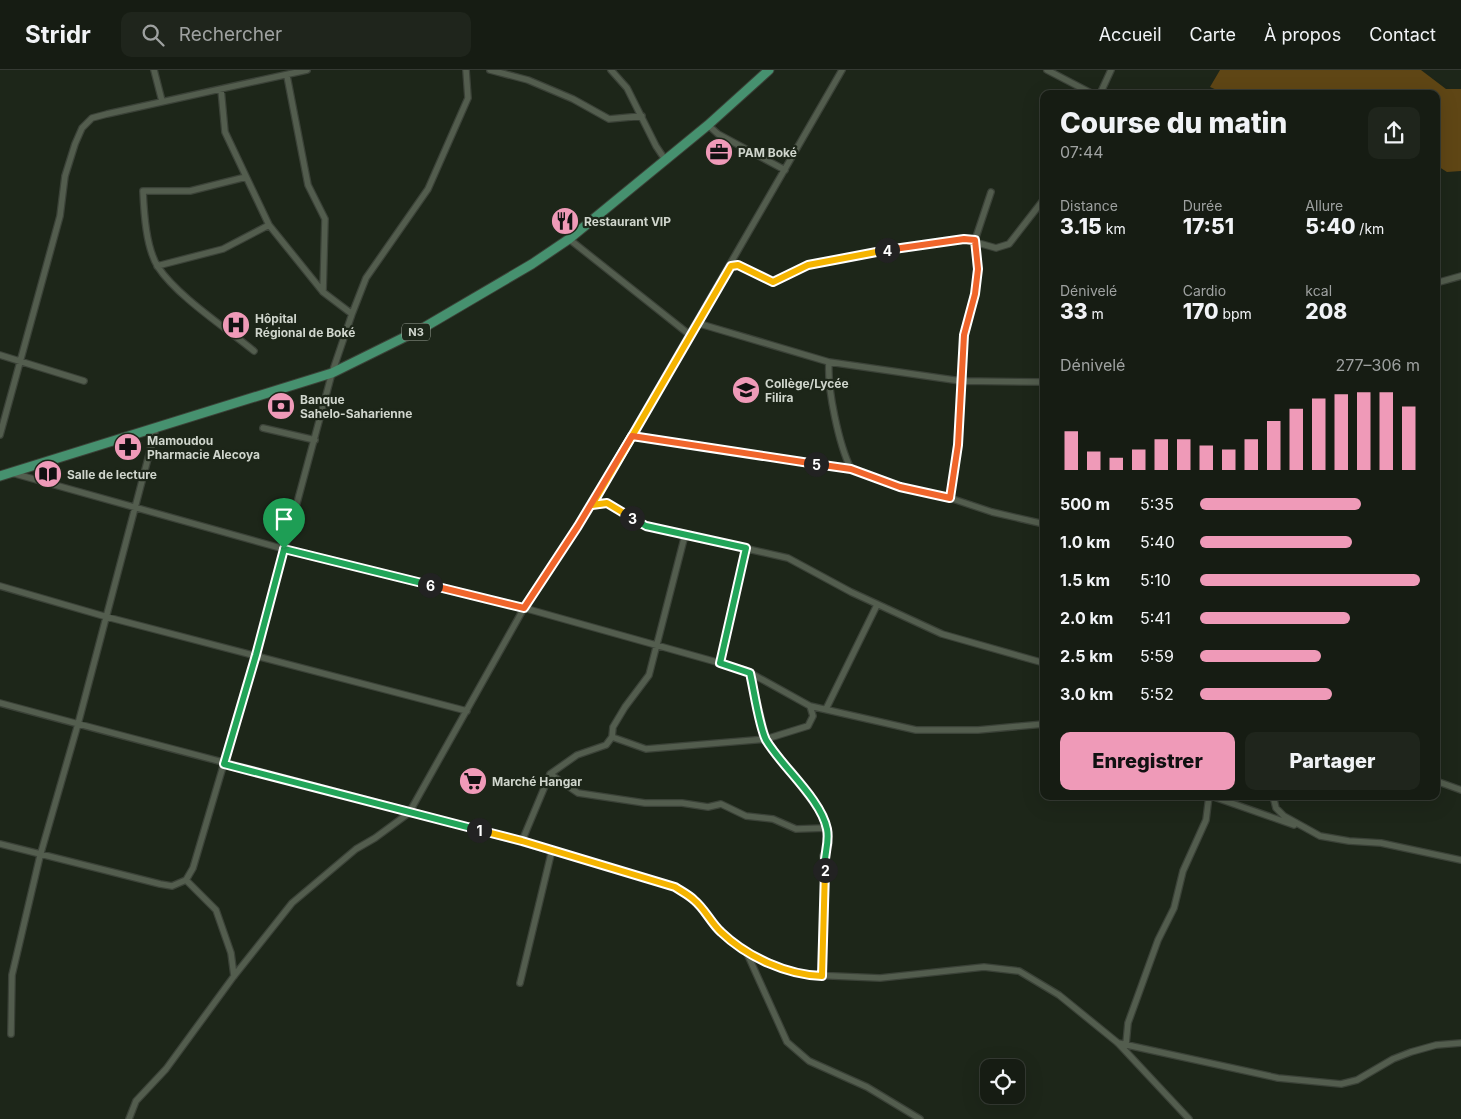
<!DOCTYPE html>
<html lang="fr">
<meta charset="utf-8">
<style>
body{margin:0;font-family:Inter,sans-serif;background:#1f251c;color:#f1f3f6;height:100vh;display:flex;flex-direction:column;font-size:19px;white-space:nowrap}
*{box-sizing:border-box;margin:0}
p{font-size:16px;color:#9ea1a0}
.icon{flex:none;width:28px;height:28px;fill:none;stroke:currentColor;stroke-width:2;stroke-linecap:round;stroke-linejoin:round}
.map{position:relative;flex:1;overflow:hidden}
.side{position:absolute;left:1040px;top:20px;width:400px;height:710px;display:flex;flex-direction:column;background:#161c13;border-radius:10px;box-shadow:0 5px 20px #0002,0 0 0 1px #353a33}
.side>*{flex:none}
.controls{position:absolute;left:980px;top:989px;display:grid;gap:10px}
.controls a{display:grid;place-items:center;width:45px;height:45px;border-radius:10px;background:#161c13;box-shadow:0 5px 20px #0002,0 0 0 1px #353a33;font-size:25px}
.pin{position:absolute;display:grid;place-items:center;width:42px;height:42px;color:#fff;margin:-51px -21px;border-radius:50% 50% 50% 0;rotate:-45deg;box-shadow:0 0 5px #0007}
.pin .icon{rotate:45deg}
.km{position:absolute;width:25px;height:25px;margin:-12px;border-radius:50%;background:#222;color:#fff;font-size:14px;line-height:25px;text-align:center}
.round{display:grid;place-items:center;flex:none;width:52px;height:52px;border-radius:10px;background:#1f251c}
.summary{display:flex;align-items:center;justify-content:space-between;height:85px;padding:0 20px}
h1{font-size:28px;font-weight:800;line-height:38px}
.stats{display:grid;grid-template-columns:repeat(3,1fr);gap:8px;height:85px;padding:5px 20px}
.stats div{display:grid;align-content:center}
.stats b{font-size:21px;font-weight:800}
.stats small{font-size:14px;font-weight:400}
.stats p{font-size:14px}
.chart{height:140px;padding:10px 20px}
.chart p{display:flex;justify-content:space-between}
.chart svg{width:100%;height:90px;margin-top:5px;stroke:#ef9ab8;stroke-width:6}
.button{display:flex;gap:10px;margin-top:auto;padding:10px 20px}
.button a{flex:1;height:58px;border-radius:10px;background:#ef9ab8;color:#111;font-size:20px;font-weight:800;line-height:58px;text-align:center}
.button a+a{background:#1f251c;color:#f1f3f6}
ul{padding:0 20px;list-style:none;font-size:16px}
li{display:grid;grid-template-columns:80px 60px 1fr;align-items:center;height:38px}
li i{height:12px;border-radius:6px;background:#ef9ab8}
header{display:flex;align-items:center;gap:30px;box-sizing:border-box;height:70px;padding:0 25px;background:#161c13;border-bottom:1px solid #353a33}
header strong{font-size:24px}
nav{display:flex;gap:28px;margin-inline-start:auto;font-size:18px}
.search{width:350px;height:45px;background:#1f251c;display:flex;align-items:center;gap:12px;box-sizing:border-box;padding:0 18px;border-radius:10px;color:#9ea1a0;font-size:19px}
.map>svg:first-child{display:block}
</style>
<header>
<strong>Stridr</strong>
<div class="search"><svg class="icon" aria-label="search" viewBox="0 0 24 24"><circle cx="10" cy="10" r="6"/><path d="M15 15l6 6"/></svg>Rechercher</div>
<nav><a>Accueil</a><a>Carte</a><a>À propos</a><a>Contact</a></nav>
</header>
<div class="map">
<svg width="1461" height="1049" viewBox="0 0 1461 1049">
<rect width="100%" height="100%" fill="#1d2619"/>
<!-- forest -->
<path fill="#5f4615" d="M 1220,0 L 1421,0 L 1446,19 L 1461,19 L 1461,101 L 1447,102 L 1436,95 L 1436,24 L 1226,24 L 1210,17 Z"/>
<g fill="none" stroke-linecap="round" stroke-linejoin="round">
<defs>
<path id="minor" d="M 154,0 L 162,31
M 490,0 L 528,10 L 573,29 L 609,49 L 642,46
M 611,0 L 627,18 L 656,76 L 666,91
M 1047,0 L 1093,24
M 287,6 L 308,115 L 325,149 L 323,222
M 221,19 L 225,62 L 269,155 L 323,222 L 352,244
M 1100,24 L 1111,0
M 708,55 L 718,64 L 785,100
M 246,107 L 190,121 L 143,121 C 144,143 146,178 158,197 C 177,226 226,258 254,281
M 569,169 L 690,265
M 731,195 L 737,195 L 773,212 L 808,195 L 889,180 L 964,169 L 996,178 L 1009,174 L 1044,129
M 157,196 L 223,179 L 269,155
M 1436,213 L 1461,206
M 697,253 L 829,292 L 961,311 L 1044,312
M 0,285 L 84,311
M 263,358 L 315,370
M 0,365 L 60,146 L 65,106 L 75,74 L 82,58 L 92,48 L 107,44 L 307,0
M 632,366 L 851,399 C 839,375 827,319 829,292
M 851,399 L 900,417 L 950,428 L 992,442 L 1044,454
M 12,403 L 284,479 L 524,538 L 745,600 L 810,636 L 916,660 L 978,660 L 1044,654
M 950,428 L 958,375 L 964,265 L 975,224 L 977,199 L 975,170 L 991,122
M 591,435 L 607,433 L 646,456 L 788,488 L 851,522 L 942,564 L 1044,593
M 0,516 L 107,547 L 467,641
M 720,593 L 746,478
M 750,603 L 766,669 L 821,743 L 827,758 L 829,774 L 823,786 L 826,805 L 822,906
M 0,633 C 225,694 452,749 675,817 L 695,830 L 721,863 L 752,884 L 784,900 L 810,905 L 880,908 L 984,897 L 1019,901 L 1059,925 L 1118,973 L 1189,1049
M 826,639 L 877,535
M 612,667 L 613,657 L 625,637 L 649,605 L 685,465
M 550,704 L 578,723 L 645,733 L 682,733 L 708,737 L 721,734 L 746,746 L 773,749 L 796,759 L 827,758
M 1436,711 L 1461,720
M 1211,726 L 1294,755
M 1273,726 L 1276,738 L 1284,746 L 1320,766 L 1349,771 L 1381,773 L 1461,790
M 522,771 L 550,704 L 577,685 L 606,675 L 612,667 L 646,679 L 766,669 L 808,656 L 813,646 L 810,636
M 0,774 L 160,814 L 172,816 L 186,810 L 216,840 L 231,883 L 234,906
M 186,810 L 193,798 L 256,585 L 332,303 L 352,244 L 366,208 L 428,119 L 468,28 L 466,0
M 746,881 L 787,972 L 809,991 L 867,1017 L 920,1049
M 520,913 L 552,780
M 11,964 L 12,905 L 40,786 L 78,654 L 156,358
M 1118,973 L 1278,1008 L 1341,1014 L 1357,1010 L 1393,989 L 1411,982 L 1436,975 L 1461,973
M 1126,974 L 1128,953 L 1158,870 L 1174,838 L 1183,801 L 1206,750 L 1209,726
M 129,1049 L 136,1031 L 166,999 L 234,906 L 292,833 L 356,779 L 375,768 L 409,743 L 524,538 L 591,435 L 842,0"/>
<path id="trunk" d="M 0,406 L 332,303 L 423,258 L 532,194 L 569,169 L 708,55 L 769,0"/>
</defs>
<!-- minor casing -->
<use href="#minor" stroke="#3b4238" stroke-width="8"/>
<!-- trunk casing -->
<use href="#trunk" stroke="#3b4238" stroke-width="11"/>
<!-- minor -->
<use href="#minor" stroke="#535d4e" stroke-width="5.5"/>
<!-- trunk -->
<use href="#trunk" stroke="#46916f" stroke-width="9"/>
</g>
<g fill="none" stroke-linecap="round" stroke-linejoin="round">
<defs>
<path id="split-1" d="M 284,479 L 256,585 L 224,694 L 479,760"/>
<path id="split-2" d="M 479,760 L 522,771 L 675,817 C 681,821 689,825 694,830 C 705,839 711,853 721,862 C 747,887 787,905 822,906 L 825,800"/>
<path id="split-3" d="M 632,448 L 646,456 L 746,478 L 720,593 L 750,603 C 754,620 759,656 766,670 C 782,697 821,729 827,759 C 830,774 823,785 825,800"/>
<path id="split-4" d="M 632,448 L 607,433 L 592,435 L 731,196 L 738,195 L 773,212 L 808,195 L 887,180"/>
<path id="split-5" d="M 816,394 L 851,399 L 900,417 L 950,428 L 958,375 L 964,265 L 975,224 L 978,199 L 975,170 L 964,169 L 887,180"/>
<path id="split-6" d="M 430,515 L 524,538 L 578,456 L 632,366 L 816,394"/>
<path id="split-7" d="M 284,479 L 430,515"/>
</defs>
<!-- split-1 casing -->
<use href="#split-1" stroke="#fff" stroke-width="10"/>
<!-- split-2 casing -->
<use href="#split-2" stroke="#fff" stroke-width="10"/>
<!-- split-3 casing -->
<use href="#split-3" stroke="#fff" stroke-width="10"/>
<!-- split-4 casing -->
<use href="#split-4" stroke="#fff" stroke-width="10"/>
<!-- split-5 casing -->
<use href="#split-5" stroke="#fff" stroke-width="10"/>
<!-- split-6 casing -->
<use href="#split-6" stroke="#fff" stroke-width="10"/>
<!-- split-7 casing -->
<use href="#split-7" stroke="#fff" stroke-width="10"/>
<!-- split-1 -->
<use href="#split-1" stroke="#22a559" stroke-width="6"/>
<!-- split-2 -->
<use href="#split-2" stroke="#f5b400" stroke-width="6"/>
<!-- split-3 -->
<use href="#split-3" stroke="#22a559" stroke-width="6"/>
<!-- split-4 -->
<use href="#split-4" stroke="#f5b400" stroke-width="6"/>
<!-- split-5 -->
<use href="#split-5" stroke="#f0652b" stroke-width="6"/>
<!-- split-6 -->
<use href="#split-6" stroke="#f0652b" stroke-width="6"/>
<!-- split-7 -->
<use href="#split-7" stroke="#22a559" stroke-width="6"/>
</g>
<!-- icons -->
<defs>
<symbol id="office-disc" viewBox="-11 -11 22 22"><circle r="9.5" fill="#ef9ab8" stroke="#1d2619"/><path d="M-6-3h4V-5.5h4V-3h4V5H-6ZM-1-4.5V-3h2v-1.5ZM-6 0V1H6V0Z" fill="#111"/></symbol>
<symbol id="restaurant-disc" viewBox="-11 -11 22 22"><circle r="9.5" fill="#ef9ab8" stroke="#1d2619"/><path d="M-5-6h1v4h1v-4h1v4h1v-4h1v5L-1.5 .5V6h-2V.5L-5-1ZM5-6V6H3V1.5H1.5Q1.5-4 5-6Z" fill="#111"/></symbol>
<symbol id="hospital-disc" viewBox="-11 -11 22 22"><circle r="9.5" fill="#ef9ab8" stroke="#1d2619"/><path d="M-5-5h3v3.5h4V-5h3V5h-3V1.5h-4V5h-3Z" fill="#111"/></symbol>
<symbol id="school-disc" viewBox="-11 -11 22 22"><circle r="9.5" fill="#ef9ab8" stroke="#1d2619"/><path d="M0-5L7-2L0 1L-7-2ZM-4 1L0 2.5L4 1V4Q0 6-4 4Z" fill="#111"/></symbol>
<symbol id="bank-disc" viewBox="-11 -11 22 22"><circle r="9.5" fill="#ef9ab8" stroke="#1d2619"/><path d="M-6-4H6V4H-6ZM0-2.3a2.3 2.3 0 1 0 0 4.6a2.3 2.3 0 1 0 0-4.6Z" fill="#111"/></symbol>
<symbol id="pharmacy-disc" viewBox="-11 -11 22 22"><circle r="9.5" fill="#ef9ab8" stroke="#1d2619"/><path d="M-2-6h4v4h4v4h-4v4h-4v-4h-4v-4h4Z" fill="#111"/></symbol>
<symbol id="library-disc" viewBox="-11 -11 22 22"><circle r="9.5" fill="#ef9ab8" stroke="#1d2619"/><path d="M-6-4Q-3-5.5-.7-3.5V5Q-3 3-6 4ZM6-4Q3-5.5 .7-3.5V5Q3 3 6 4Z" fill="#111"/></symbol>
<symbol id="supermarket-disc" viewBox="-11 -11 22 22"><circle r="9.5" fill="#ef9ab8" stroke="#1d2619"/><path d="M-6-5.5h2.5l.6 2H6L4.5 2H-2.5L-4.4-4H-6ZM-1.5 3.2a1.3 1.3 0 1 0 .1 0ZM3 3.2a1.3 1.3 0 1 0 .1 0Z" fill="#111"/></symbol>
</defs>
<g fill-rule="evenodd">
<use href="#office-disc" x="703" y="66" width="32" height="32"/>
<use href="#restaurant-disc" x="549" y="135" width="32" height="32"/>
<use href="#hospital-disc" x="220" y="239" width="32" height="32"/>
<use href="#school-disc" x="730" y="304" width="32" height="32"/>
<use href="#bank-disc" x="265" y="320" width="32" height="32"/>
<use href="#pharmacy-disc" x="112" y="361" width="32" height="32"/>
<use href="#library-disc" x="32" y="388" width="32" height="32"/>
<use href="#supermarket-disc" x="457" y="695" width="32" height="32"/>
</g>
<g text-anchor="middle" dominant-baseline="central" stroke-width="4.5" stroke-linejoin="round" paint-order="stroke">
<!-- shield labels -->
<rect fill="#1d2619" stroke="#9aa096" stroke-width="1" x="402" y="253.5" width="28" height="17" rx="4"/>
<g font-size="11" font-weight="bold" fill="#cfd5cc">
<text x="416" y="262">N3</text>
</g>
<!-- poi labels -->
<g font-size="12" font-weight="bold" fill="#cfd5cc" stroke="#1d2619" text-anchor="start">
<text x="738" y="82">PAM Boké</text>
<text x="584" y="151">Restaurant VIP</text>
<text x="255" y="248">Hôpital<tspan x="255" dy="14">Régional de Boké</tspan></text>
<text x="765" y="313">Collège/Lycée<tspan x="765" dy="14">Filira</tspan></text>
<text x="300" y="329">Banque<tspan x="300" dy="14">Sahelo-Saharienne</tspan></text>
<text x="147" y="370">Mamoudou<tspan x="147" dy="14">Pharmacie Alecoya</tspan></text>
<text x="67" y="404">Salle de lecture</text>
<text x="492" y="711">Marché Hangar</text>
</g>
</g>
</svg>
<div class="controls">
<a><svg class="icon" aria-label="locate" viewBox="0 0 24 24"><circle cx="12" cy="12" r="6"/><path d="M12 2v4M12 18v4M2 12h4M18 12h4"/></svg></a>
</div>
<div class="pin" style="left:284px;top:479px;background:#1e9e55"><svg class="icon" aria-label="arrive" viewBox="0 0 24 24"><path d="M6 21V4h12l-3 4 3 4H6"/></svg></div>
<b class="km" style="left:479px;top:760px">1</b>
<b class="km" style="left:825px;top:800px">2</b>
<b class="km" style="left:632px;top:448px">3</b>
<b class="km" style="left:887px;top:180px">4</b>
<b class="km" style="left:816px;top:394px">5</b>
<b class="km" style="left:430px;top:515px">6</b>
<section class="side">
<div class="summary"><div><h1>Course du matin</h1><p>07:44</p></div><a class="round"><svg class="icon" aria-label="share" viewBox="0 0 24 24"><path d="M12 15V3M7 8l5-5 5 5M5 13v7h14v-7"/></svg></a></div>
<div class="stats">
<div><p>Distance</p><b>3.15<small> km</small></b></div>
<div><p>Durée</p><b>17:51</b></div>
<div><p>Allure</p><b>5:40<small> /km</small></b></div>
</div>
<div class="stats">
<div><p>Dénivelé</p><b>33<small> m</small></b></div>
<div><p>Cardio</p><b>170<small> bpm</small></b></div>
<div><p>kcal</p><b>208</b></div>
</div>
<div class="chart"><p><span>Dénivelé</span>277–306 m</p>
<svg viewBox="0 0 160 44" preserveAspectRatio="none"><path d="M5 44V25M15 44V35M25 44V38M35 44V34M45 44V29M55 44V29M65 44V32M75 44V34M85 44V29M95 44V20M105 44V14M115 44V9M125 44V7M135 44V6M145 44V6M155 44V13"/></svg>
</div>
<ul>
<li><b>500 m</b>5:35<i style="width:73%"></i></li>
<li><b>1.0 km</b>5:40<i style="width:69%"></i></li>
<li><b>1.5 km</b>5:10<i style="width:100%"></i></li>
<li><b>2.0 km</b>5:41<i style="width:68%"></i></li>
<li><b>2.5 km</b>5:59<i style="width:55%"></i></li>
<li><b>3.0 km</b>5:52<i style="width:60%"></i></li>
</ul>
<div class="button"><a>Enregistrer</a><a>Partager</a></div>
</section>
</div>
